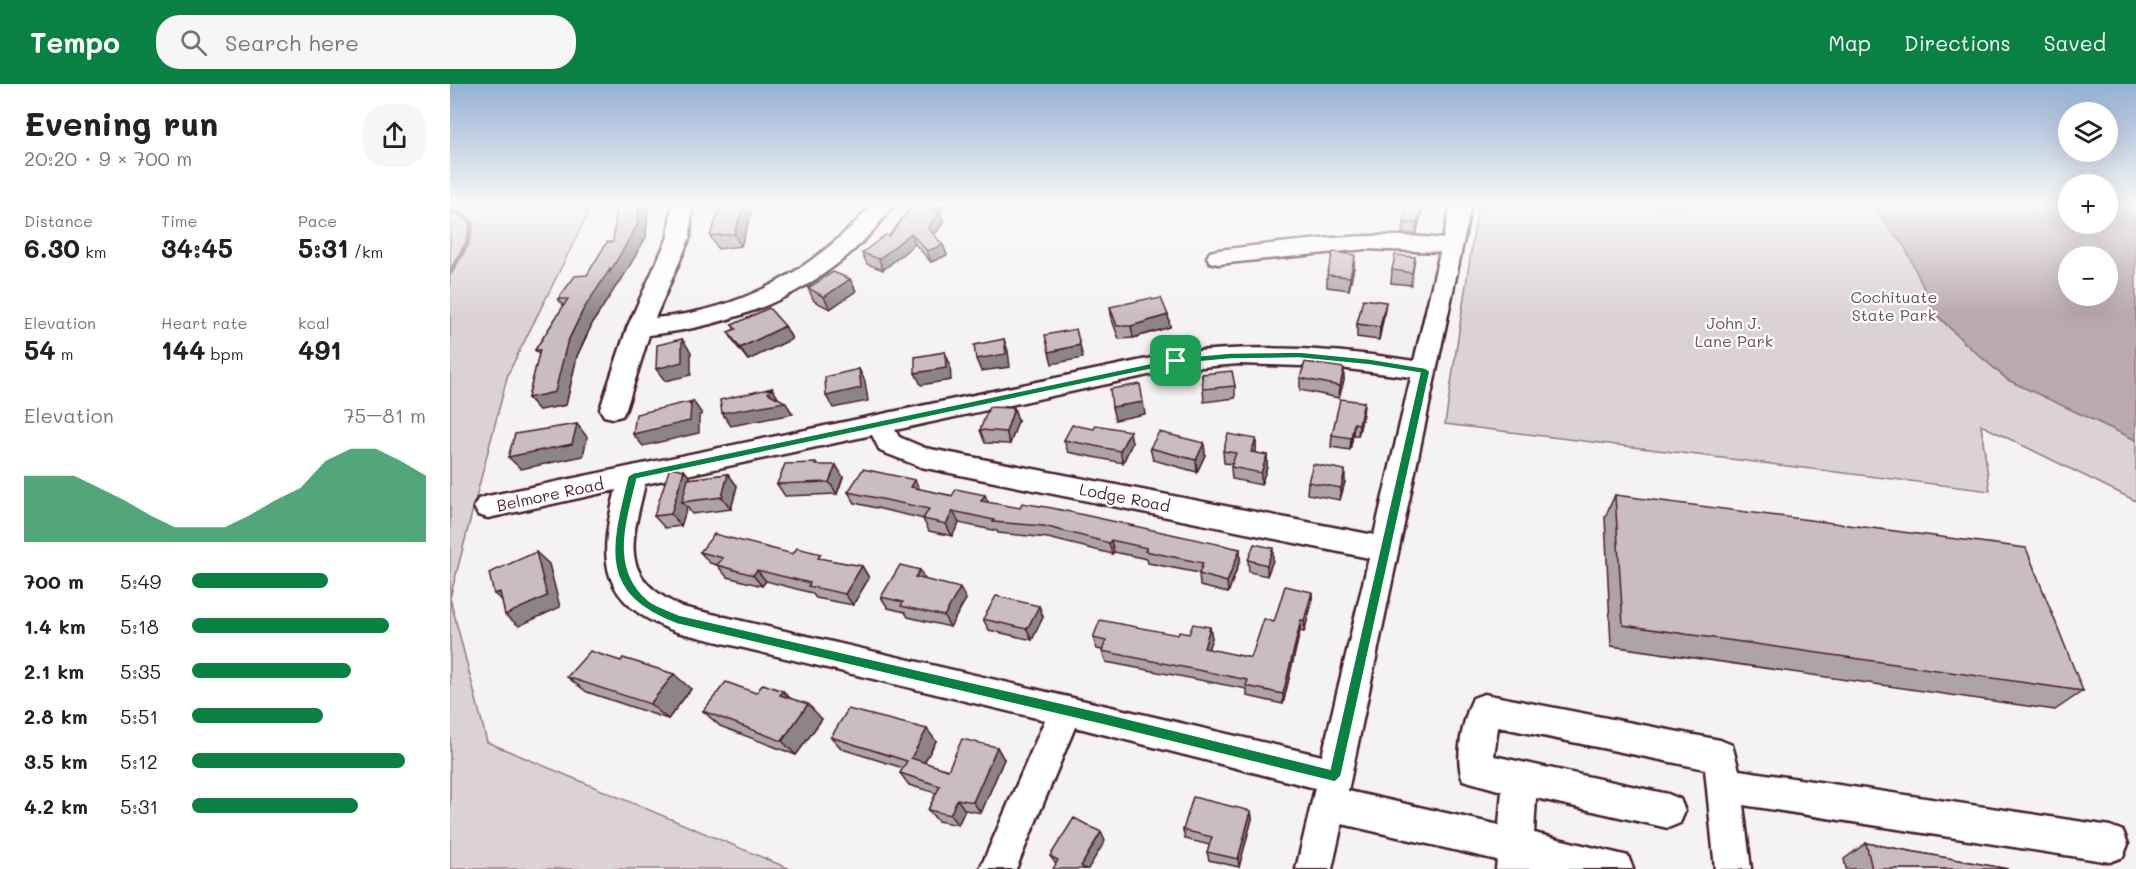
<!DOCTYPE html>
<meta charset="utf-8">
<style>
body{margin:0;font-family:Mali,sans-serif;background:#f6f6f6;color:#222;height:100vh;display:flex;flex-direction:column;font-size:22px;white-space:nowrap}
*{box-sizing:border-box;margin:0}
p{font-size:20px;color:#767676}
.icon{flex:none;width:33px;height:33px;fill:none;stroke:currentColor;stroke-width:2;stroke-linecap:round;stroke-linejoin:round}
.map{position:relative;flex:1;overflow:hidden}
.sheet{display:flex;flex-direction:column;background:#fff;width:450px}
.sheet>*{flex:none}
.buttons{position:absolute;left:1608px;top:18px;display:grid;gap:12px}
.buttons a{display:grid;place-items:center;width:60px;height:60px;border-radius:50%;background:#fff;box-shadow:0 6px 24px #0002;font-size:30px}
.pin{position:absolute;display:grid;place-items:center;width:51px;height:51px;color:#fff;margin:-26px;border-radius:12px;box-shadow:0 3px 9px #0006}
.round{display:grid;place-items:center;flex:none;width:63px;height:63px;border-radius:24px;background:#f6f6f6}
.headline{display:flex;align-items:center;justify-content:space-between;height:102px;padding:0 24px}
h1{font-size:33px;font-weight:700;line-height:45px}
.metrics{display:grid;grid-template-columns:repeat(3,1fr);gap:9px;height:102px;padding:6px 24px}
.metrics div{display:grid;align-content:center}
.metrics b{font-size:26px;font-weight:700}
.metrics small{font-size:16px;font-weight:400}
.metrics p{font-size:16px}
.chart{height:168px;padding:12px 24px}
.chart p{display:flex;justify-content:space-between}
.chart svg{width:100%;height:108px;margin-top:6px;fill:#0b8043;opacity:.7}
ul{padding:0 24px;list-style:none;font-size:20px}
li{display:grid;grid-template-columns:96px 72px 1fr;align-items:center;height:45px}
li i{height:15px;border-radius:8px;background:#0b8043}
header{display:flex;align-items:center;gap:36px;box-sizing:border-box;height:84px;padding:0 30px;background:#0b8043;color:#fff}
header strong{font-size:28px}
nav{display:flex;gap:33px;margin-inline-start:auto;font-size:21px}
.search{width:420px;height:54px;background:#f6f6f6;display:flex;align-items:center;gap:15px;box-sizing:border-box;padding:0 21px;border-radius:24px;color:#767676;font-size:22px}
main{display:flex;flex:1;min-height:0}
.map>svg:first-child{display:block}
</style>
<header>
<strong>Tempo</strong>
<div class="search"><svg class="icon" aria-label="search" viewBox="0 0 24 24"><circle cx="10" cy="10" r="6"/><path d="M15 15l6 6"/></svg>Search here</div>
<nav><a>Map</a><a>Directions</a><a>Saved</a></nav>
</header>
<main>
<section class="sheet">
<div class="headline"><div><h1>Evening run</h1><p>20:20 · 9 × 700 m</p></div><a class="round"><svg class="icon" aria-label="share" viewBox="0 0 24 24"><path d="M12 15V3M7 8l5-5 5 5M5 13v7h14v-7"/></svg></a></div>
<div class="metrics">
<div><p>Distance</p><b>6.30<small> km</small></b></div>
<div><p>Time</p><b>34:45</b></div>
<div><p>Pace</p><b>5:31<small> /km</small></b></div>
</div>
<div class="metrics">
<div><p>Elevation</p><b>54<small> m</small></b></div>
<div><p>Heart rate</p><b>144<small> bpm</small></b></div>
<div><p>kcal</p><b>491</b></div>
</div>
<div class="chart"><p><span>Elevation</span>75–81 m</p>
<svg viewBox="0 0 160 44" preserveAspectRatio="none"><path d="M0 44V17L10 17L20 17L30 22L40 27L50 33L60 38L70 38L80 38L90 33L100 27L110 22L120 11L130 6L140 6L150 11L160 17V44z"/></svg>
</div>
<ul>
<li><b>700 m</b>5:49<i style="width:58%"></i></li>
<li><b>1.4 km</b>5:18<i style="width:84%"></i></li>
<li><b>2.1 km</b>5:35<i style="width:68%"></i></li>
<li><b>2.8 km</b>5:51<i style="width:56%"></i></li>
<li><b>3.5 km</b>5:12<i style="width:91%"></i></li>
<li><b>4.2 km</b>5:31<i style="width:71%"></i></li>
</ul>
</section>
<div class="map">
<svg width="1686" height="785" viewBox="0 0 1686 785">
<rect width="100%" height="100%" fill="#f4f2f2"/>
<filter id="ink" filterUnits="userSpaceOnUse"><feTurbulence type="fractalNoise" baseFrequency=".0167" numOctaves="2"/><feDisplacementMap in="SourceGraphic" scale="12" xChannelSelector="R" yChannelSelector="G"/><feConvolveMatrix kernelMatrix="1 2 1 2 8 2 1 2 1" color-interpolation-filters="sRGB"/></filter>
<g filter="url(#ink)">
<!-- green -->
<path fill="#dbd2d5" stroke="#927880" stroke-width="1.5" d="M 0,121 L 127,121 L 139,128 L 58,290 L 0,514 L 37,658 L 340,785 L 0,785 Z
M 1028,121 L 1421,121 L 1455,163 L 1485,229 L 1515,259 L 1558,296 L 1686,356 L 1686,417 L 1531,341 L 1540,407 L 995,340 Z"/>
<!-- water -->
<path fill="#baa9ae" stroke="#8d727a" stroke-width="1.5" fill-rule="evenodd" d="M 1421,121 L 1618,121 L 1618,140 L 1658,140 L 1658,121 L 1686,121 L 1686,356 L 1558,296 L 1515,259 L 1485,229 L 1455,163 ZM 1618,172 L 1658,172 L 1658,212 L 1618,212 Z"/>
<g fill="none" stroke-linecap="round" stroke-linejoin="round">
<!-- stream -->
<path stroke="#8d727a" stroke-width="5" d="M 0,127 L 14,132 L 22,140 L 17,160 L 0,189"/>
<defs>
<path id="minor" d="M 222,121 L 242,121 L 240,153 L 205,234 C 292,227 364,186 422,121 L 443,121 C 387,202 293,241 199,251 L 176,325 L 172,332 L 163,334 L 154,332 L 150,325 L 177,244 L 218,153 Z
M 1001,121 L 1021,121 L 898,707 L 1049,741 L 1052,707 L 1013,696 C 1004,674 1013,636 1023,614 L 1034,610 L 1270,656 L 1282,661 L 1289,686 L 1660,742 L 1673,747 L 1678,760 L 1673,773 L 1660,778 L 1293,721 L 1301,785 L 1265,785 L 1255,685 L 1048,643 L 1044,672 L 1218,710 L 1230,715 L 1235,727 L 1230,739 L 1218,744 L 1086,714 L 1084,749 L 1178,772 L 1183,785 L 1046,785 L 1047,776 L 892,740 L 882,785 L 846,785 L 865,704 L 625,643 L 566,785 L 530,785 L 595,636 L 227,548 C 150,520 147,478 166,406 L 38,434 L 28,431 L 24,423 L 28,415 L 38,412 L 726,269 C 806,260 885,264 964,277 L 990,168 L 915,165 L 768,180 L 760,178 L 757,173 L 760,168 L 768,166 C 843,158 918,146 993,155 ZM 789,280 L 882,283 L 961,293 L 924,451 L 475,364 L 449,353 L 445,346 L 726,285 ZM 422,351 L 430,367 L 471,383 L 919,474 L 872,672 L 232,523 C 168,493 181,460 195,400 Z"/>
</defs>
<!-- minor casing -->
<use href="#minor" stroke="#4a1f2b" stroke-width="5"/>
<!-- minor -->
<use href="#minor" fill="#fff" fill-rule="evenodd"/>
</g>
<!-- wall -->
<path fill="#aea3a6" stroke="#4a1f2b" stroke-width="1.5" d="M 463,121 L 496,121 L 490,128 L 494,138 L 484,151 L 493,161 L 497,171 L 481,178 L 465,160 L 433,186 L 417,180 L 412,169 L 439,152 Z
M 974,121 L 966,150 L 952,150 L 954,139 Z
M 301,130 L 291,162 L 268,165 L 260,152 Z
M 196,153 L 169,200 L 168,199 L 143,238 L 127,272 L 116,321 L 89,326 L 78,314 L 89,271 L 85,266 L 114,222 L 108,215 L 137,191 Z
M 965,173 L 961,201 L 941,199 L 942,186 Z
M 904,183 L 899,206 L 877,203 L 877,191 Z
M 400,195 L 406,207 L 380,225 L 364,217 L 358,204 Z
M 702,216 L 718,231 L 720,243 L 683,254 L 669,255 L 662,236 L 660,223 Z
M 934,231 L 929,256 L 907,253 L 907,240 Z
M 282,241 L 335,242 L 342,255 L 298,276 L 286,261 L 278,248 L 285,245 Z
M 752,290 L 785,302 L 785,314 L 754,318 Z
M 850,294 L 894,296 L 889,314 L 850,306 Z
M 914,318 L 913,331 L 908,352 L 903,351 L 900,366 L 881,363 L 882,351 Z
M 564,324 L 568,337 L 560,360 L 535,359 L 530,346 Z
M 806,355 L 806,369 L 817,371 L 817,383 L 811,401 L 782,395 L 781,383 L 782,380 L 774,379 L 773,367 Z
M 614,356 L 682,359 L 673,379 L 618,368 Z
M 754,359 L 755,371 L 747,388 L 703,376 L 700,364 Z
M 367,381 L 393,393 L 387,410 L 335,412 L 327,400 Z
M 234,386 L 241,395 L 278,390 L 287,402 L 281,425 L 242,430 L 237,423 L 231,442 L 215,444 L 204,432 Z
M 858,398 L 895,398 L 890,416 L 857,410 Z
M 469,405 L 539,419 L 790,465 L 790,476 L 778,509 L 750,502 L 749,489 L 698,479 L 697,475 L 664,468 L 662,470 L 598,454 L 548,449 L 547,447 L 509,439 L 502,452 L 479,447 L 473,435 L 474,435 L 405,419 L 398,408 Z
M 1165,411 L 1633,607 L 1605,626 L 1161,562 L 1155,433 Z
M 250,468 L 343,470 L 412,482 L 419,494 L 403,521 L 366,514 L 362,509 L 316,497 L 312,502 L 277,493 L 267,481 L 260,479 Z
M 798,476 L 823,476 L 817,492 L 799,488 Z
M 475,496 L 516,515 L 500,543 L 458,533 L 455,528 L 438,524 L 431,513 Z
M 862,508 L 862,519 L 854,548 L 850,547 L 833,620 L 797,612 L 797,605 L 656,578 L 652,567 L 653,566 L 647,565 L 643,554 L 728,551 L 762,554 L 758,565 L 801,574 L 824,538 Z
M 589,522 L 593,533 L 582,556 L 539,546 L 533,535 Z
M 117,593 L 241,605 L 218,635 L 137,608 Z
M 333,607 L 340,614 L 372,635 L 346,671 L 270,642 L 253,627 L 306,609 Z
M 381,653 L 486,657 L 474,679 L 498,686 L 554,675 L 531,729 L 515,726 L 508,741 L 488,737 L 478,726 L 486,709 L 459,701 L 450,689 L 453,684 L 392,665 Z
M 801,727 L 802,735 L 789,783 L 759,776 L 757,768 L 760,761 L 735,755 L 733,746 Z
M 655,757 L 606,780 L 600,772 Z
M 1416,759 L 1558,785 L 1396,785 L 1394,775 Z"/>
<!-- shaded-wall -->
<path fill="#8d8487" stroke="#4a1f2b" stroke-width="1.5" d="M 189,121 L 198,121 L 196,153 L 169,200 L 168,199 L 143,238 L 127,272 L 116,321 L 89,326 L 78,314 L 117,259 L 133,226 Z
M 294,121 L 299,121 L 301,130 L 291,162 L 284,150 Z
M 484,121 L 496,121 L 490,128 L 494,138 L 482,155 L 478,144 L 480,126 Z
M 972,121 L 974,121 L 966,150 L 967,139 Z
M 461,149 L 465,160 L 433,186 L 429,175 Z
M 493,161 L 497,171 L 481,178 L 477,167 Z
M 905,171 L 904,183 L 899,206 L 900,193 Z
M 400,195 L 406,207 L 380,225 L 374,213 Z
M 936,218 L 934,231 L 929,256 L 930,243 Z
M 718,231 L 720,243 L 683,254 L 681,242 Z
M 335,242 L 342,255 L 298,276 L 290,264 Z
M 232,255 L 241,268 L 241,291 L 215,297 L 206,285 Z
M 554,255 L 558,267 L 560,283 L 531,287 L 526,275 Z
M 630,261 L 633,274 L 602,280 L 599,268 Z
M 495,268 L 500,280 L 501,296 L 471,301 L 465,289 Z
M 894,284 L 894,296 L 889,314 L 890,302 Z
M 409,285 L 415,297 L 418,317 L 383,324 L 376,312 Z
M 322,304 L 330,317 L 335,318 L 343,330 L 281,342 L 272,329 L 318,309 Z
M 243,317 L 252,330 L 249,332 L 249,349 L 193,362 L 183,350 L 239,321 Z
M 693,318 L 695,330 L 665,336 L 662,323 Z
M 914,318 L 913,331 L 908,352 L 909,340 Z
M 564,324 L 568,337 L 560,360 L 556,348 Z
M 904,339 L 903,351 L 900,366 L 901,354 Z
M 127,340 L 137,353 L 133,372 L 71,385 L 58,373 Z
M 680,347 L 682,359 L 673,379 L 670,367 Z
M 806,355 L 806,367 L 802,380 L 801,368 Z
M 754,359 L 755,371 L 747,388 L 746,376 Z
M 817,371 L 817,383 L 811,401 L 811,389 Z
M 386,381 L 393,393 L 387,410 L 379,398 Z
M 234,386 L 244,398 L 232,418 L 237,423 L 231,442 L 221,430 Z
M 895,386 L 895,398 L 890,416 L 891,404 Z
M 278,390 L 287,402 L 281,425 L 272,413 Z
M 465,396 L 471,408 L 461,403 Z
M 535,411 L 540,422 L 531,417 Z
M 503,427 L 509,439 L 502,452 L 496,440 Z
M 661,456 L 664,468 L 662,470 L 659,459 Z
M 823,464 L 823,476 L 817,492 L 817,481 Z
M 790,465 L 790,476 L 778,509 L 777,498 Z
M 86,468 L 99,480 L 110,523 L 69,542 L 55,531 Z
M 412,482 L 419,494 L 403,521 L 395,510 Z
M 307,486 L 316,497 L 312,502 L 303,491 Z
M 470,486 L 476,497 L 465,493 Z
M 510,504 L 516,515 L 500,543 L 494,532 Z
M 50,508 L 58,521 L 44,510 Z
M 862,508 L 862,519 L 854,548 L 854,537 Z
M 589,522 L 593,533 L 582,556 L 577,545 Z
M 851,536 L 850,547 L 833,620 L 833,610 Z
M 760,543 L 762,554 L 755,575 L 754,564 Z
M 224,590 L 241,605 L 218,635 L 200,620 Z
M 333,607 L 347,622 L 330,611 Z
M 358,620 L 372,635 L 346,671 L 332,657 Z
M 477,645 L 486,657 L 470,686 L 461,674 Z
M 547,663 L 554,675 L 531,729 L 523,718 Z
M 507,715 L 515,726 L 508,741 L 500,731 Z
M 801,727 L 802,735 L 789,783 L 788,775 Z
M 651,748 L 655,757 L 638,785 L 632,785 L 631,782 Z"/>
<!-- building -->
<path fill="#cabdc1" stroke="#4a1f2b" stroke-width="1.5" d="M 167,121 L 189,121 L 188,140 L 160,188 L 160,185 L 133,226 L 117,259 L 105,308 L 78,314 L 90,266 L 85,266 L 118,215 L 108,215 L 125,192 L 137,191 L 157,158 L 163,158 Z
M 271,121 L 294,121 L 284,150 L 260,152 Z
M 463,121 L 484,121 L 480,126 L 490,127 L 478,144 L 493,161 L 477,167 L 461,149 L 429,175 L 412,169 L 435,151 L 439,152 Z
M 957,121 L 972,121 L 967,139 L 954,139 Z
M 883,168 L 905,171 L 900,193 L 877,191 Z
M 945,171 L 965,173 L 962,189 L 942,186 Z
M 383,188 L 400,195 L 374,213 L 358,204 Z
M 701,214 L 702,216 L 711,214 L 718,231 L 681,242 L 667,242 L 660,223 Z
M 913,215 L 936,218 L 930,243 L 907,240 Z
M 319,224 L 335,242 L 290,264 L 278,248 L 286,245 L 282,241 Z
M 626,245 L 630,261 L 599,268 L 595,251 Z
M 232,255 L 232,278 L 206,285 L 207,261 Z
M 554,255 L 556,270 L 526,275 L 524,261 Z
M 495,268 L 496,284 L 465,289 L 465,273 Z
M 855,278 L 894,284 L 890,302 L 850,294 Z
M 409,285 L 411,304 L 376,312 L 375,293 Z
M 782,287 L 785,302 L 753,305 L 752,290 Z
M 690,300 L 693,318 L 662,323 L 660,305 Z
M 322,304 L 318,309 L 335,318 L 272,329 L 270,316 Z
M 890,315 L 914,318 L 909,340 L 904,339 L 901,354 L 882,351 Z
M 243,317 L 239,321 L 241,320 L 240,337 L 183,350 L 186,330 Z
M 539,323 L 564,324 L 556,348 L 530,346 Z
M 127,340 L 122,360 L 58,373 L 65,350 Z
M 622,341 L 644,345 L 646,341 L 680,347 L 670,367 L 614,356 Z
M 709,348 L 754,359 L 746,376 L 700,364 Z
M 778,350 L 806,355 L 801,368 L 817,371 L 811,389 L 781,383 L 786,369 L 773,367 Z
M 366,379 L 365,381 L 386,381 L 379,398 L 327,400 L 335,380 Z
M 863,380 L 895,386 L 891,404 L 858,398 Z
M 220,383 L 234,386 L 221,430 L 204,432 Z
M 413,385 L 465,396 L 461,403 L 502,412 L 506,405 L 535,411 L 531,417 L 570,424 L 572,419 L 602,424 L 790,465 L 777,498 L 749,490 L 753,479 L 695,467 L 697,464 L 661,456 L 659,459 L 594,442 L 543,438 L 544,436 L 503,427 L 496,440 L 473,435 L 479,425 L 398,408 Z
M 278,390 L 272,413 L 232,418 L 238,395 Z
M 1165,411 L 1576,464 L 1633,607 L 1173,541 Z
M 264,450 L 343,470 L 347,464 L 371,470 L 368,474 L 412,482 L 395,510 L 358,502 L 360,499 L 307,486 L 303,491 L 267,481 L 273,474 L 250,468 Z
M 804,460 L 823,464 L 817,481 L 798,476 Z
M 86,468 L 97,512 L 55,531 L 50,508 L 44,510 L 39,489 Z
M 450,481 L 470,486 L 465,493 L 510,504 L 494,532 L 451,522 L 453,518 L 431,513 Z
M 835,502 L 862,508 L 854,537 L 851,536 L 833,610 L 796,602 L 798,596 L 652,567 L 656,557 L 643,554 L 650,536 L 728,551 L 729,548 L 739,550 L 743,540 L 760,543 L 754,564 L 801,574 L 814,535 L 824,538 Z
M 546,512 L 589,522 L 577,545 L 533,535 Z
M 140,567 L 171,577 L 173,574 L 224,590 L 200,620 L 117,593 Z
M 276,598 L 306,609 L 313,600 L 333,607 L 330,611 L 358,620 L 332,657 L 253,627 Z
M 398,625 L 477,645 L 461,674 L 498,686 L 512,655 L 547,663 L 523,718 L 507,715 L 500,731 L 478,726 L 490,702 L 450,689 L 457,677 L 381,653 Z
M 743,713 L 801,727 L 788,775 L 757,768 L 762,753 L 733,746 Z
M 624,734 L 651,748 L 631,782 L 636,785 L 603,785 L 608,776 L 600,772 Z
M 1416,759 L 1558,785 L 1422,785 Z"/>
</g>
<!-- sky -->
<linearGradient id="sky" x2="0" y2="1"><stop stop-color="#95b0d1"/><stop offset="0.52" stop-color="#faf9f9"/><stop offset="1" stop-color="#faf9f9" stop-opacity="0"/></linearGradient>
<rect width="1686" height="231" fill="url(#sky)"/>
<!-- route -->
<path fill="#0b8043" stroke="#fff" stroke-width="1.5" fill-rule="evenodd" d="M 849,268 L 920,275 L 975,284 L 980,287 L 891,692 L 885,698 L 654,641 L 227,540 C 146,510 161,462 178,392 L 183,389 L 726,274 L 780,269 ZM 849,274 L 920,281 L 970,289 L 880,685 L 654,629 L 229,531 C 220,527 207,523 199,517 C 160,485 177,437 187,395 L 726,280 L 780,275 Z"/>
<g text-anchor="middle" dominant-baseline="central" stroke-width="4.5" stroke-linejoin="round" paint-order="stroke">
<!-- park labels -->
<g font-size="16" fill="#6e4c56" stroke="#fff">
<text x="1444" y="212">Cochituate<tspan x="1444" dy="18">State Park</tspan></text>
<text x="1284" y="238">John J.<tspan x="1284" dy="18">Lane Park</tspan></text>
</g>
<!-- street labels -->
<g font-size="16" fill="#4a1f2b" stroke="#fff">
<text transform="translate(100 410) rotate(-12)">Belmore Road</text>
<text transform="translate(675 413) rotate(11)">Lodge Road</text>
</g>
</g>
</svg>
<div class="buttons">
<a><svg class="icon" aria-label="layers" viewBox="0 0 24 24"><path d="M12 4l9 5-9 5-9-5zM3 14l9 5 9-5"/></svg></a>
<a>+</a>
<a>−</a>
</div>
<div class="pin" style="left:726px;top:277px;background:#1e9e55"><svg class="icon" aria-label="arrive" viewBox="0 0 24 24"><path d="M6 21V4h12l-3 4 3 4H6"/></svg></div>
</div>
</main>
